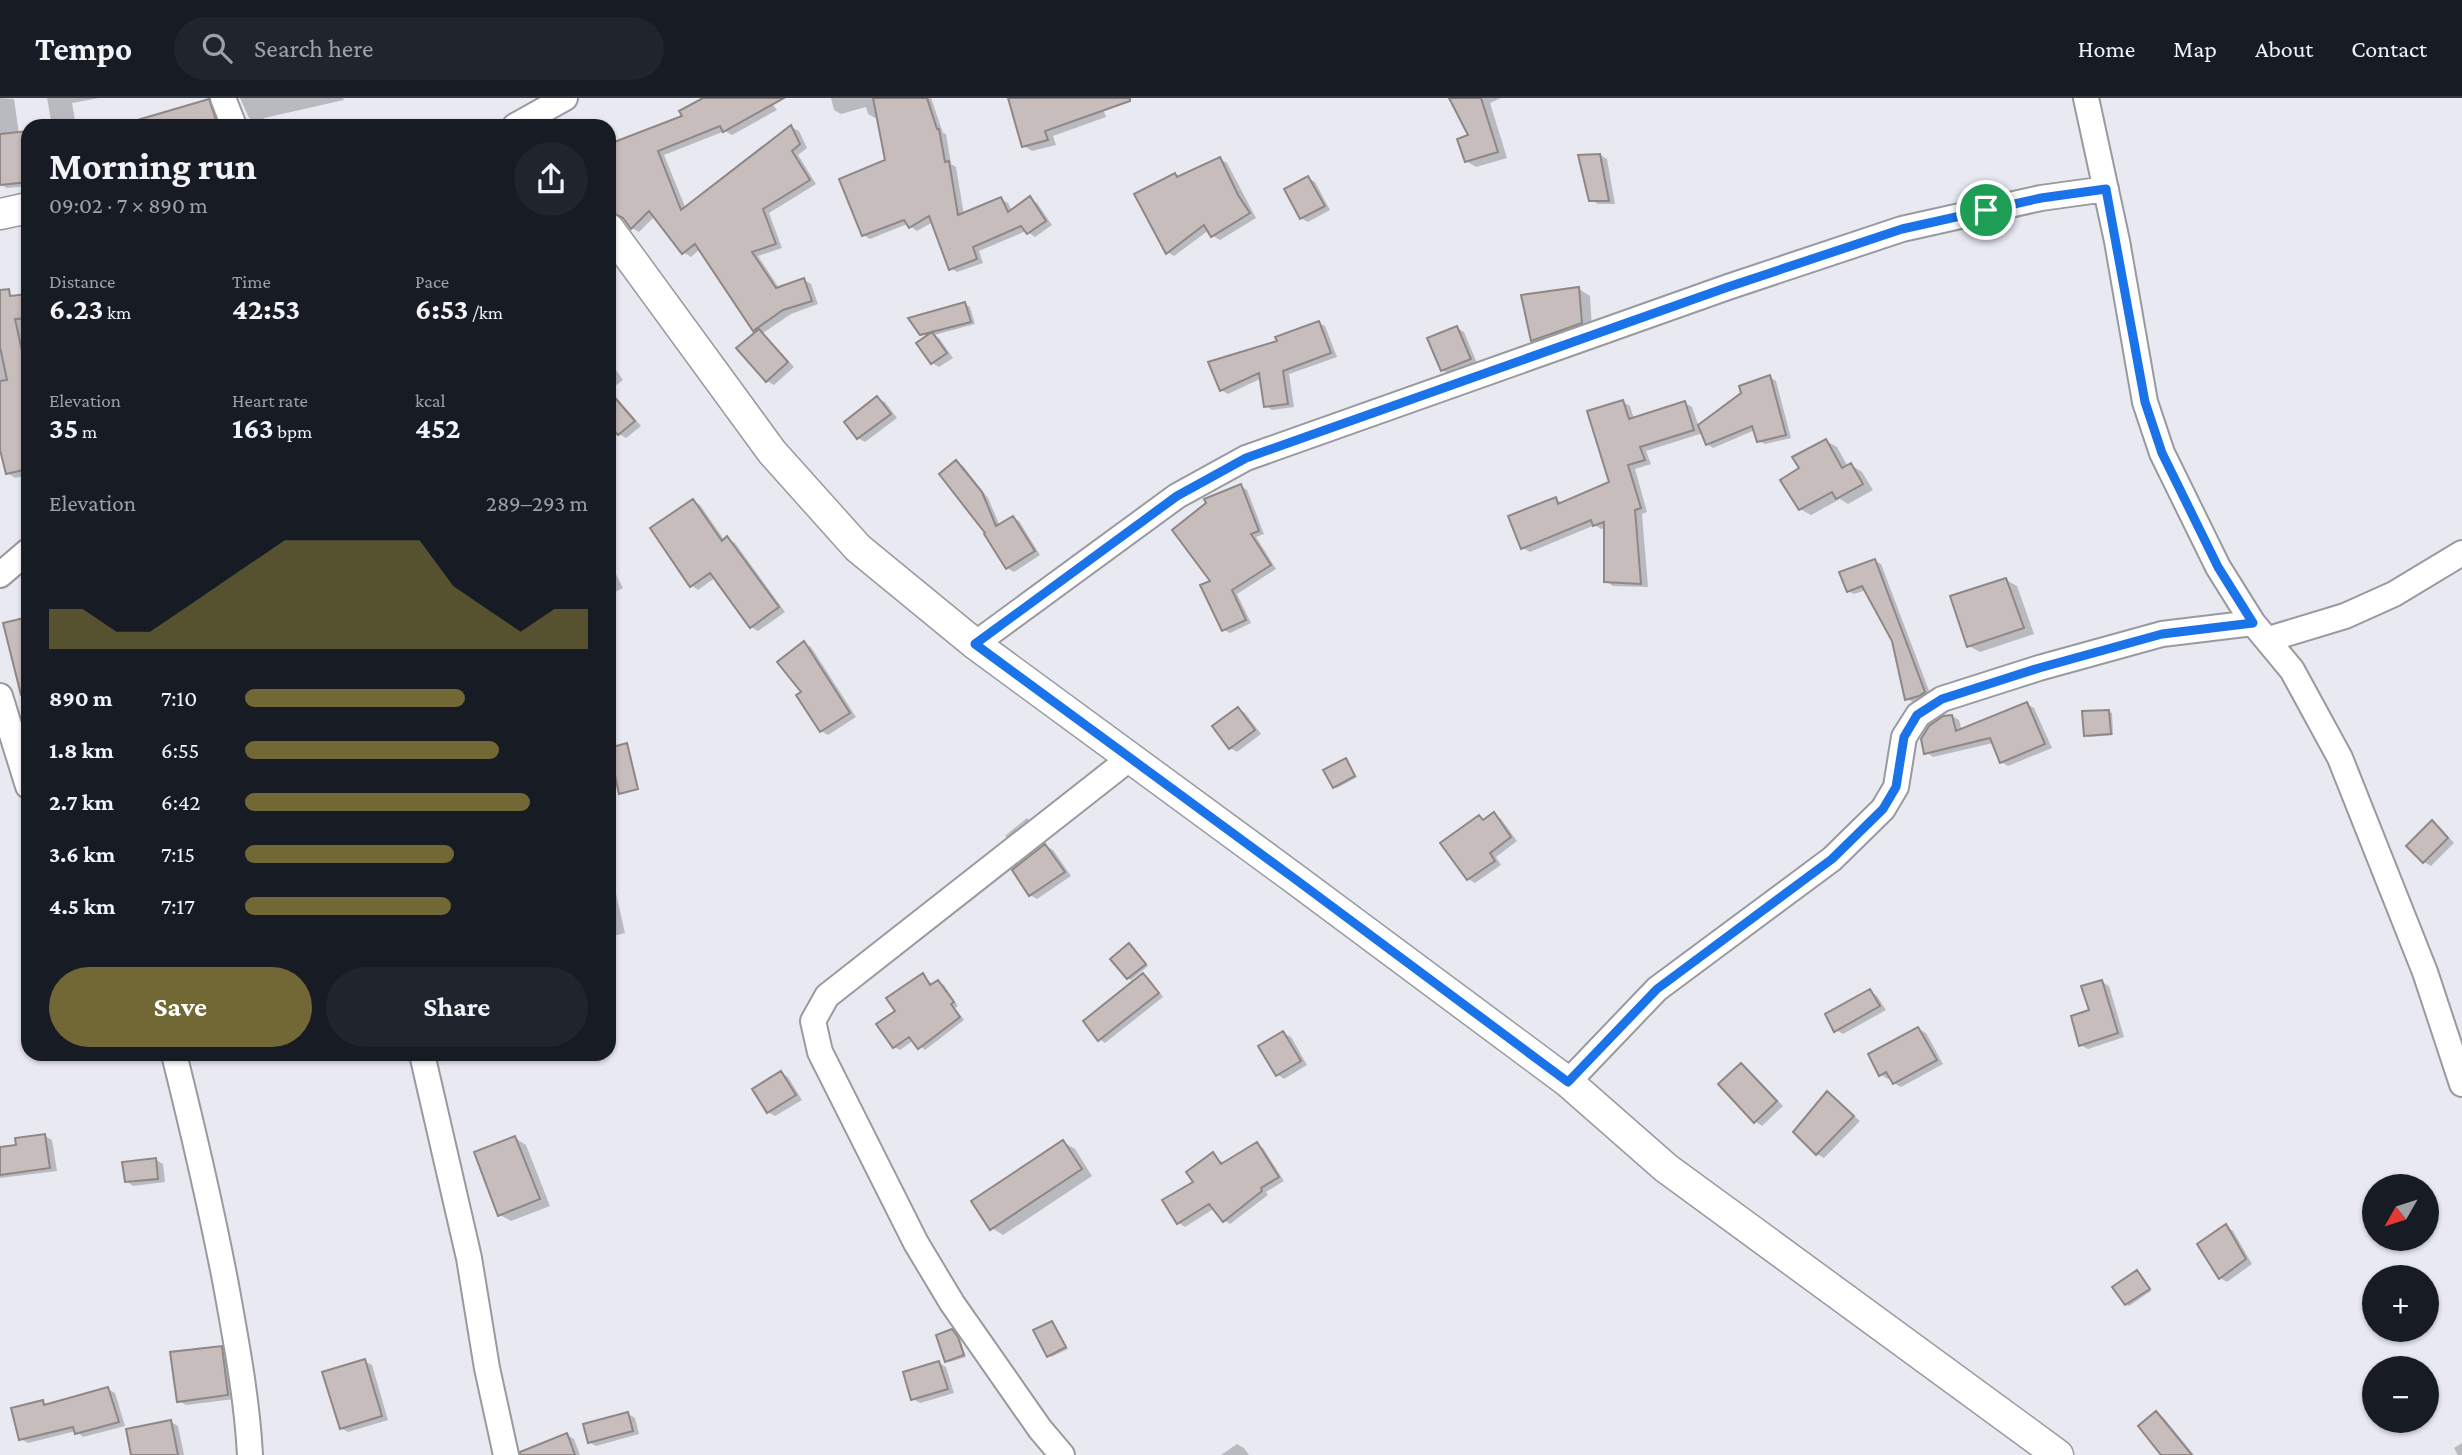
<!DOCTYPE html>
<meta charset="utf-8">
<style>
body{margin:0;font-family:"Crimson Pro",serif;background:#20242c;color:#f1f3f6;height:100vh;display:flex;flex-direction:column;font-size:26px;white-space:nowrap}
*{box-sizing:border-box;margin:0}
p{font-size:23px;color:#9ea1a6}
.icon{flex:none;width:38px;height:38px;fill:none;stroke:currentColor;stroke-width:2;stroke-linecap:round;stroke-linejoin:round}
.map{position:relative;flex:1;overflow:hidden}
.drawer{position:absolute;left:21px;top:21px;width:595px;height:942px;display:flex;flex-direction:column;background:#171b24;border-radius:21px;box-shadow:0 2px 5px #0004}
.drawer>*{flex:none}
.needle{width:46px;rotate:231deg}
.buttons{position:absolute;left:2362px;top:1076px;display:grid;gap:14px}
.buttons a{display:grid;place-items:center;width:77px;height:77px;border-radius:50%;background:#171b24;box-shadow:0 2px 5px #0004;font-size:35px}
.pin{position:absolute;display:grid;place-items:center;width:60px;height:60px;color:#fff;margin:-30px;border:4px solid #fff;border-radius:50%;box-shadow:0 2px 7px #0007}
.round{display:grid;place-items:center;flex:none;width:74px;height:74px;border-radius:37px;background:#20242c}
.summary{display:flex;align-items:center;justify-content:space-between;height:119px;padding:0 28px}
h1{font-size:38px;font-weight:700;line-height:52px}
.figures{display:grid;grid-template-columns:repeat(3,1fr);gap:10px;height:119px;padding:7px 28px}
.figures div{display:grid;align-content:center}
.figures b{font-size:30px;font-weight:700}
.figures small{font-size:19px;font-weight:400}
.figures p{font-size:19px}
.chart{height:196px;padding:14px 28px}
.chart p{display:flex;justify-content:space-between}
.chart svg{width:100%;height:126px;margin-top:7px;fill:#716835;opacity:.7}
.primary-button{display:flex;gap:14px;margin-top:auto;padding:14px 28px}
.primary-button a{flex:1;height:80px;border-radius:42px;background:#716835;color:#fff;font-size:28px;font-weight:700;line-height:80px;text-align:center}
.primary-button a+a{background:#20242c;color:#f1f3f6}
ul{padding:0 28px;list-style:none;font-size:23px}
li{display:grid;grid-template-columns:112px 84px 1fr;align-items:center;height:52px}
li i{height:18px;border-radius:9px;background:#716835}
header{display:flex;align-items:center;gap:42px;box-sizing:border-box;height:98px;padding:0 35px;background:#171b24;border-bottom:2px solid #363941}
header strong{font-size:33px}
nav{display:flex;gap:38px;margin-inline-start:auto;font-size:24px}
.search{width:490px;height:63px;background:#20242c;display:flex;align-items:center;gap:18px;box-sizing:border-box;padding:0 24px;border-radius:38px;color:#9ea1a6;font-size:26px}
.map>svg:first-child{display:block}
</style>
<header>
<strong>Tempo</strong>
<div class="search"><svg class="icon" aria-label="search" viewBox="0 0 24 24"><circle cx="10" cy="10" r="6"/><path d="M15 15l6 6"/></svg>Search here</div>
<nav><a>Home</a><a>Map</a><a>About</a><a>Contact</a></nav>
</header>
<div class="map">
<svg width="2462" height="1357" viewBox="0 0 2462 1357">
<rect width="100%" height="100%" fill="#e8e9f1"/>
<!-- shadow -->
<path fill="#0003" d="M 0,0 L 14,1 L 19,36 L 28,35 L 28,88 L 7,90 L 0,86 Z
M 47,0 L 99,0 L 72,5 L 76,28 L 52,28 Z
M 240,0 L 343,0 L 344,2 L 264,20 L 265,23 L 258,25 L 249,20 Z
M 704,0 L 768,0 L 777,12 L 732,37 L 725,33 L 664,57 L 686,111 L 791,29 L 799,33 L 807,50 L 798,57 L 816,86 L 769,115 L 782,150 L 758,158 L 779,190 L 804,182 L 811,186 L 818,206 L 791,216 L 763,235 L 794,269 L 774,287 L 767,283 L 758,233 L 754,231 L 700,151 L 691,159 L 683,154 L 655,118 L 639,134 L 632,130 L 609,98 L 609,66 L 685,19 Z
M 831,0 L 931,0 L 943,35 L 946,36 L 951,66 L 956,69 L 964,117 L 1001,101 L 1008,105 L 1012,113 L 1030,101 L 1037,105 L 1052,127 L 1035,139 L 1026,133 L 979,153 L 983,165 L 957,174 L 950,170 L 933,124 L 917,133 L 907,126 L 870,141 L 863,137 L 887,64 L 879,19 L 875,20 L 868,16 L 866,9 L 841,16 L 834,12 Z
M 1027,0 L 1099,0 L 1106,19 L 1053,38 L 1056,47 L 1032,53 L 1024,48 Z
M 1451,0 L 1501,0 L 1490,5 L 1507,60 L 1476,69 L 1466,63 L 1471,38 Z
M 208,2 L 215,7 L 223,28 L 154,28 Z
M 1600,57 L 1607,61 L 1615,106 L 1598,106 L 1591,102 Z
M 1220,61 L 1227,65 L 1256,120 L 1220,142 L 1213,138 L 1209,132 L 1174,158 L 1167,154 L 1175,77 L 1180,80 Z
M 1308,80 L 1315,84 L 1330,112 L 1308,124 L 1301,120 Z
M 1579,191 L 1590,198 L 1592,231 L 1544,248 L 1533,242 Z
M 28,198 L 28,377 L 15,380 L 7,375 L 0,345 L 0,201 Z
M 965,206 L 970,209 L 975,226 L 934,237 L 939,240 L 953,260 L 939,269 L 932,265 L 928,239 L 921,235 Z
M 1319,225 L 1325,228 L 1337,259 L 1289,276 L 1294,309 L 1272,312 L 1266,308 L 1262,280 L 1228,296 L 1221,292 L 1279,244 Z
M 1457,230 L 1464,234 L 1477,265 L 1449,276 L 1442,272 Z
M 609,262 L 623,282 L 610,292 L 641,328 L 626,340 L 619,336 L 609,325 Z
M 1770,279 L 1776,283 L 1791,340 L 1765,346 L 1759,343 L 1755,332 L 1713,350 L 1707,346 L 1703,335 L 1646,353 L 1651,366 L 1635,371 L 1647,414 L 1642,416 L 1648,489 L 1613,488 L 1606,483 L 1606,430 L 1601,431 L 1595,427 L 1530,454 L 1523,450 L 1556,401 L 1563,406 L 1611,385 L 1623,304 L 1630,308 L 1634,321 L 1685,305 L 1692,309 L 1699,329 L 1743,296 Z
M 877,300 L 885,304 L 897,320 L 865,344 L 858,340 Z
M 1826,343 L 1837,349 L 1848,369 L 1851,367 L 1862,374 L 1873,392 L 1848,406 L 1840,401 L 1811,417 L 1800,411 L 1801,371 Z
M 956,364 L 963,368 L 988,400 L 1000,428 L 1013,420 L 1019,423 L 1040,457 L 1014,474 L 1007,470 Z
M 1241,388 L 1247,392 L 1264,436 L 1256,439 L 1276,471 L 1237,496 L 1251,525 L 1230,535 L 1224,532 L 1212,483 Z
M 693,403 L 700,407 L 725,443 L 728,441 L 735,445 L 785,514 L 758,533 L 751,529 L 716,479 L 698,492 L 691,487 Z
M 609,462 L 623,490 L 609,497 Z
M 1875,463 L 1881,466 L 1931,598 L 1913,604 L 1907,601 L 1894,542 L 1866,492 L 1854,496 L 1848,493 Z
M 2006,482 L 2017,488 L 2034,536 L 1980,554 L 1969,548 Z
M 804,545 L 811,549 L 856,619 L 828,637 L 821,633 L 804,594 Z
M 2027,606 L 2034,610 L 2052,650 L 2008,668 L 2001,664 L 1993,645 L 1933,659 L 1926,654 L 1952,618 L 1959,622 L 1962,633 Z
M 1238,611 L 1245,615 L 1261,636 L 1237,654 L 1230,650 Z
M 2109,614 L 2112,615 L 2113,637 L 2089,639 L 2086,637 Z
M 1346,662 L 1357,679 L 1337,690 L 1334,689 Z
M 1494,716 L 1501,721 L 1517,743 L 1496,759 L 1501,767 L 1475,785 L 1468,781 L 1442,745 L 1479,719 L 1486,723 Z
M 1027,720 L 1030,723 L 1008,740 L 1005,738 Z
M 2432,724 L 2439,728 L 2454,745 L 2431,768 L 2424,764 Z
M 1046,748 L 1053,752 L 1071,778 L 1037,801 L 1030,797 Z
M 609,776 L 612,778 L 625,835 L 609,839 Z
M 1130,848 L 1148,868 L 1131,882 L 1128,880 Z
M 923,877 L 933,887 L 938,884 L 944,887 L 958,908 L 955,910 L 964,922 L 925,952 L 914,942 L 900,952 L 894,949 L 897,913 Z
M 1143,877 L 1149,880 L 1163,899 L 1105,945 L 1099,941 Z
M 2102,884 L 2109,888 L 2124,939 L 2088,951 L 2080,947 Z
M 1870,893 L 1877,898 L 1886,912 L 1843,936 L 1836,932 Z
M 1918,931 L 1926,935 L 1943,966 L 1901,989 L 1894,985 L 1891,979 L 1888,981 L 1881,977 Z
M 1283,935 L 1291,939 L 1307,967 L 1284,981 L 1277,976 Z
M 1741,967 L 1748,971 L 1783,1008 L 1762,1028 L 1755,1023 Z
M 781,975 L 788,979 L 802,1002 L 775,1018 L 768,1014 Z
M 1827,995 L 1860,1023 L 1824,1060 L 1817,1056 Z
M 45,1038 L 52,1042 L 57,1073 L 0,1080 L 0,1051 L 18,1048 Z
M 515,1040 L 526,1047 L 550,1108 L 511,1123 L 500,1117 Z
M 1063,1044 L 1075,1051 L 1092,1078 L 1003,1137 L 992,1130 Z
M 1257,1046 L 1263,1050 L 1284,1083 L 1266,1094 L 1268,1097 L 1230,1126 L 1224,1122 L 1215,1110 L 1185,1129 L 1179,1125 L 1165,1103 L 1195,1084 L 1213,1056 L 1224,1066 Z
M 156,1062 L 163,1066 L 165,1084 L 133,1088 L 126,1083 Z
M 2226,1128 L 2233,1133 L 2252,1166 L 2227,1184 L 2220,1180 Z
M 2137,1174 L 2151,1193 L 2129,1208 L 2126,1206 Z
M 1052,1225 L 1068,1251 L 1051,1259 L 1049,1257 Z
M 952,1233 L 960,1242 L 966,1259 L 950,1264 L 947,1263 Z
M 221,1250 L 228,1254 L 234,1301 L 186,1307 L 179,1303 Z
M 364,1263 L 372,1267 L 388,1322 L 348,1334 L 341,1330 Z
M 939,1265 L 946,1269 L 954,1295 L 920,1305 L 913,1301 Z
M 108,1291 L 115,1295 L 125,1328 L 83,1339 L 76,1333 L 28,1345 L 21,1341 L 42,1304 L 49,1307 Z
M 2156,1315 L 2163,1319 L 2194,1357 L 2163,1357 Z
M 628,1316 L 635,1320 L 639,1336 L 596,1348 L 589,1344 Z
M 171,1324 L 178,1328 L 184,1357 L 133,1357 Z
M 567,1337 L 574,1341 L 580,1357 L 552,1357 Z
M 2462,1345 L 2462,1357 L 2458,1357 L 2454,1350 Z
M 1237,1346 L 1244,1350 L 1249,1357 L 1221,1357 Z"/>
<!-- building -->
<path fill="#c6bdbc" stroke="#8f8785" stroke-width="2" d="M 703,0 L 784,0 L 723,34 L 720,28 L 658,53 L 681,112 L 791,27 L 800,46 L 792,53 L 810,82 L 763,111 L 776,146 L 752,154 L 776,190 L 804,180 L 812,203 L 783,212 L 753,233 L 695,146 L 682,156 L 649,113 L 631,131 L 623,120 L 613,115 L 609,102 L 609,46 L 682,18 L 679,13 Z
M 873,0 L 927,0 L 937,31 L 939,31 L 945,64 L 949,63 L 958,117 L 1001,99 L 1008,114 L 1030,98 L 1046,123 L 1027,136 L 1021,128 L 973,149 L 977,161 L 949,172 L 929,118 L 909,130 L 904,122 L 862,138 L 839,81 L 885,62 Z
M 1008,0 L 1130,0 L 1130,3 L 1045,33 L 1048,42 L 1022,49 Z
M 1449,0 L 1481,0 L 1498,54 L 1465,64 L 1457,41 L 1468,37 Z
M 209,1 L 218,28 L 135,28 L 134,23 Z
M 28,33 L 28,84 L 0,87 L 0,36 Z
M 1600,56 L 1609,103 L 1589,103 L 1578,57 Z
M 1220,59 L 1238,97 L 1250,115 L 1211,139 L 1204,127 L 1166,156 L 1134,96 L 1175,75 L 1177,79 Z
M 1308,78 L 1325,108 L 1300,121 L 1284,91 Z
M 1579,189 L 1582,225 L 1531,243 L 1521,197 Z
M 9,191 L 10,198 L 28,196 L 28,220 L 15,221 L 28,280 L 28,371 L 6,376 L 0,352 L 0,283 L 7,282 L 0,249 L 0,192 Z
M 965,204 L 971,224 L 920,237 L 908,220 Z
M 1319,223 L 1331,255 L 1283,273 L 1288,306 L 1264,309 L 1259,275 L 1220,293 L 1208,264 L 1277,243 L 1275,239 Z
M 1457,228 L 1471,261 L 1441,273 L 1427,240 Z
M 759,231 L 788,264 L 766,284 L 736,250 Z
M 932,234 L 947,255 L 931,266 L 916,245 Z
M 1770,277 L 1786,337 L 1757,344 L 1752,328 L 1706,347 L 1698,327 L 1741,295 L 1739,288 Z
M 609,293 L 635,323 L 618,337 L 609,327 Z
M 877,298 L 891,316 L 857,341 L 844,324 Z
M 1623,302 L 1629,321 L 1685,303 L 1694,332 L 1640,349 L 1645,362 L 1628,367 L 1641,410 L 1635,412 L 1641,486 L 1604,484 L 1604,424 L 1593,428 L 1591,422 L 1521,451 L 1508,418 L 1556,399 L 1558,406 L 1609,384 L 1587,313 Z
M 1826,341 L 1842,370 L 1851,365 L 1863,386 L 1836,401 L 1832,394 L 1799,412 L 1780,382 L 1799,370 L 1792,359 Z
M 956,362 L 982,394 L 996,428 L 1013,418 L 1035,453 L 1006,471 L 984,436 L 985,435 L 939,376 Z
M 1241,386 L 1259,433 L 1251,436 L 1271,467 L 1232,492 L 1246,522 L 1222,533 L 1200,487 L 1210,483 L 1172,432 L 1206,405 L 1204,401 Z
M 693,401 L 722,443 L 727,438 L 779,509 L 750,530 L 710,475 L 690,489 L 650,430 Z
M 1875,461 L 1925,594 L 1919,598 L 1905,602 L 1892,543 L 1862,488 L 1847,494 L 1839,474 Z
M 2006,480 L 2024,530 L 1967,549 L 1950,498 Z
M 28,519 L 28,596 L 21,597 L 3,525 Z
M 804,543 L 850,615 L 820,634 L 796,597 L 801,594 L 777,564 Z
M 2027,604 L 2045,646 L 2000,665 L 1990,640 L 1924,656 L 1921,641 L 1929,628 L 1943,618 L 1952,617 L 1956,633 Z
M 1238,609 L 1255,632 L 1229,651 L 1212,628 Z
M 2109,612 L 2111,636 L 2084,638 L 2082,613 Z
M 627,645 L 638,691 L 619,696 L 609,650 Z
M 1346,660 L 1355,678 L 1333,690 L 1323,672 Z
M 1494,714 L 1511,739 L 1490,755 L 1495,763 L 1467,782 L 1440,745 L 1479,717 L 1483,722 Z
M 2432,722 L 2448,740 L 2423,765 L 2406,748 Z
M 1045,746 L 1065,774 L 1029,798 L 1012,772 Z
M 1129,845 L 1146,866 L 1127,881 L 1110,861 Z
M 923,875 L 930,887 L 938,882 L 954,904 L 951,906 L 960,919 L 918,951 L 909,939 L 893,950 L 876,926 L 895,913 L 886,900 Z
M 1143,875 L 1159,895 L 1098,943 L 1083,923 Z
M 2102,882 L 2118,935 L 2079,948 L 2071,918 L 2089,912 L 2081,888 Z
M 1870,891 L 1880,908 L 1834,934 L 1825,916 Z
M 1918,929 L 1937,962 L 1893,986 L 1886,974 L 1879,978 L 1868,956 Z
M 1283,933 L 1301,963 L 1276,978 L 1258,948 Z
M 1741,965 L 1777,1003 L 1754,1025 L 1718,986 Z
M 781,973 L 796,997 L 767,1015 L 752,991 Z
M 1827,993 L 1854,1018 L 1816,1057 L 1793,1034 Z
M 45,1036 L 50,1070 L 0,1077 L 0,1049 L 16,1047 L 15,1040 Z
M 515,1038 L 540,1101 L 498,1118 L 474,1054 Z
M 1063,1042 L 1082,1071 L 990,1132 L 971,1103 Z
M 1257,1044 L 1279,1079 L 1261,1090 L 1262,1093 L 1223,1124 L 1209,1106 L 1177,1126 L 1162,1102 L 1193,1084 L 1186,1074 L 1213,1054 L 1221,1066 Z
M 156,1060 L 158,1081 L 125,1084 L 122,1064 Z
M 2226,1126 L 2246,1161 L 2219,1181 L 2197,1146 Z
M 2137,1172 L 2150,1191 L 2125,1207 L 2112,1189 Z
M 1052,1223 L 1066,1249 L 1047,1259 L 1033,1232 Z
M 952,1231 L 958,1239 L 964,1257 L 945,1264 L 936,1237 Z
M 222,1248 L 228,1297 L 177,1304 L 170,1254 Z
M 365,1261 L 382,1318 L 340,1331 L 322,1274 Z
M 939,1263 L 948,1291 L 911,1302 L 903,1274 Z
M 108,1289 L 119,1324 L 75,1336 L 73,1329 L 19,1342 L 11,1310 L 43,1302 L 44,1307 Z
M 2156,1313 L 2192,1357 L 2161,1357 L 2138,1328 Z
M 628,1314 L 633,1333 L 588,1345 L 583,1326 Z
M 171,1322 L 178,1357 L 131,1357 L 126,1331 Z
M 567,1335 L 575,1357 L 520,1357 L 520,1354 Z"/>
<g fill="none" stroke-linecap="round" stroke-linejoin="round">
<defs>
<path id="minor" d="M 223,0 L 234,28
M 2086,0 L 2117,143 L 2145,304 L 2162,355 L 2218,469 L 2253,525 L 2292,572 L 2340,660 L 2425,874 L 2462,986
M 515,28 L 565,0
M 0,477 L 28,453
M 2269,541 L 2345,518 L 2394,496 L 2462,455
M 975,546 L 1177,398 L 1246,360 L 1728,189 L 1902,131 L 2041,100 L 2106,91
M 0,598 L 28,688
M 174,956 C 193,1032 211,1109 226,1187 C 236,1243 247,1300 250,1357
M 422,956 L 469,1160 L 487,1270 L 506,1357
M 1568,984 L 1657,891 L 1832,761 L 1883,711 L 1896,689 L 1904,639 L 1918,617 L 1942,601 L 2039,570 L 2162,536 L 2253,525
M 1062,1357 L 1040,1331 L 952,1205 L 916,1145 L 820,954 L 813,923 L 827,898 L 1129,661"/>
<path id="major" d="M 0,116 L 28,110
M 609,131 L 772,354 L 858,450 L 975,546 L 1291,778 L 1568,984 L 1666,1070 L 2058,1357"/>
</defs>
<!-- minor casing -->
<use href="#minor" stroke="#9999a0" stroke-width="28"/>
<!-- major casing -->
<use href="#major" stroke="#9999a0" stroke-width="33"/>
<!-- minor -->
<use href="#minor" stroke="#fff" stroke-width="24"/>
<!-- major -->
<use href="#major" stroke="#fff" stroke-width="30"/>
</g>
<g fill="none" stroke-linecap="round" stroke-linejoin="round">
<defs>
<path id="route" d="M 2106,91 L 2145,304 L 2162,355 L 2218,469 L 2253,525 L 2162,536 L 2039,570 L 1942,601 L 1917,617 L 1904,639 L 1896,689 L 1883,711 L 1832,761 L 1657,891 L 1568,984 L 1291,778 L 975,546 L 1177,398 L 1246,360 L 1728,189 L 1902,131 L 2041,100 Z"/>
</defs>
<!-- route casing -->
<use href="#route" stroke="#fff" stroke-width="14"/>
<!-- route -->
<use href="#route" stroke="#1a73e8" stroke-width="9"/>
</g>
</svg>
<div class="buttons">
<a><svg class="needle" viewBox="-14 -14 28 28"><path d="M0-13l5 13h-10z" fill="#e53935"/><path d="M0 13l5-13h-10z" fill="#9ea1a6"/></svg></a>
<a>+</a>
<a>−</a>
</div>
<div class="pin" style="left:1986px;top:112px;background:#1e9e55"><svg class="icon" aria-label="arrive" viewBox="0 0 24 24"><path d="M6 21V4h12l-3 4 3 4H6"/></svg></div>
<section class="drawer">
<div class="summary"><div><h1>Morning run</h1><p>09:02 · 7 × 890 m</p></div><a class="round"><svg class="icon" aria-label="share" viewBox="0 0 24 24"><path d="M12 15V3M7 8l5-5 5 5M5 13v7h14v-7"/></svg></a></div>
<div class="figures">
<div><p>Distance</p><b>6.23<small> km</small></b></div>
<div><p>Time</p><b>42:53</b></div>
<div><p>Pace</p><b>6:53<small> /km</small></b></div>
</div>
<div class="figures">
<div><p>Elevation</p><b>35<small> m</small></b></div>
<div><p>Heart rate</p><b>163<small> bpm</small></b></div>
<div><p>kcal</p><b>452</b></div>
</div>
<div class="chart"><p><span>Elevation</span>289–293 m</p>
<svg viewBox="0 0 160 44" preserveAspectRatio="none"><path d="M0 44V30L10 30L20 38L30 38L40 30L50 22L60 14L70 6L80 6L90 6L100 6L110 6L120 22L130 30L140 38L150 30L160 30V44z"/></svg>
</div>
<ul>
<li><b>890 m</b>7:10<i style="width:64%"></i></li>
<li><b>1.8 km</b>6:55<i style="width:74%"></i></li>
<li><b>2.7 km</b>6:42<i style="width:83%"></i></li>
<li><b>3.6 km</b>7:15<i style="width:61%"></i></li>
<li><b>4.5 km</b>7:17<i style="width:60%"></i></li>
</ul>
<div class="primary-button"><a>Save</a><a>Share</a></div>
</section>
</div>
